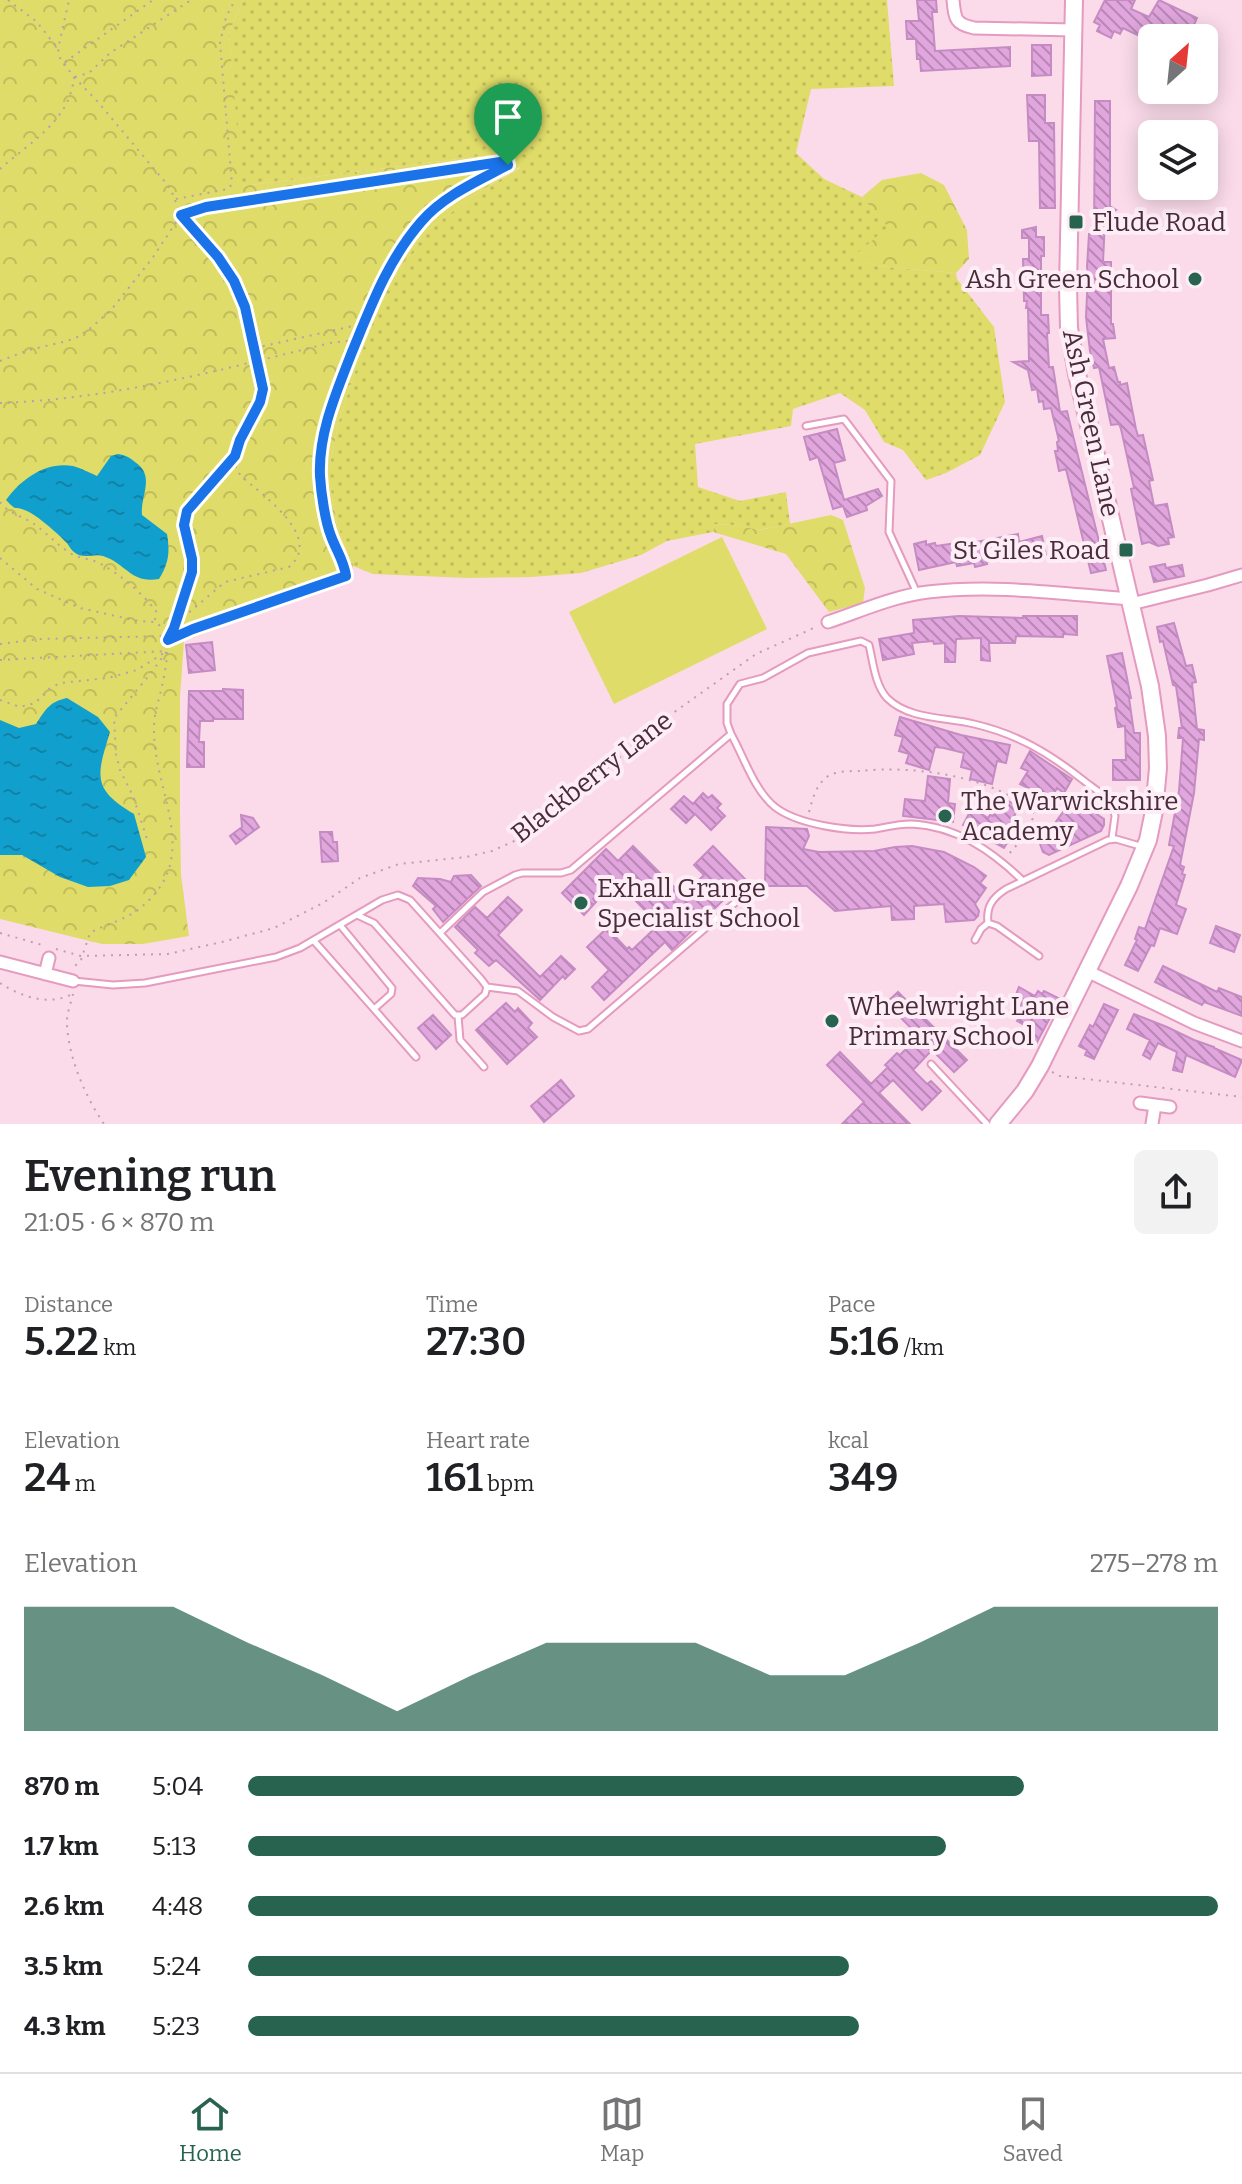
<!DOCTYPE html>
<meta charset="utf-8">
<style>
body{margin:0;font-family:Bitter,serif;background:#f2f2f2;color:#202124;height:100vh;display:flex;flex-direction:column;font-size:30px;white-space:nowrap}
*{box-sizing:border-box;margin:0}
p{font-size:26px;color:#757577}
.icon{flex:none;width:44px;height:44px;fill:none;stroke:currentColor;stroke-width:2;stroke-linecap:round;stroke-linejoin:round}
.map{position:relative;height:1124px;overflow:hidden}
.sheet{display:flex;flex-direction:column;background:#fff;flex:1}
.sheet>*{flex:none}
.needle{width:52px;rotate:27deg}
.buttons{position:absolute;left:1138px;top:24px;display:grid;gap:16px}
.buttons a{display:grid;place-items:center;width:80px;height:80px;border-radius:12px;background:#fff;box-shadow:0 4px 20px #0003;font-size:40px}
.pin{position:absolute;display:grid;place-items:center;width:68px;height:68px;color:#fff;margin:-82px -34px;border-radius:50% 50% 50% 0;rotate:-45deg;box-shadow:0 0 8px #0007}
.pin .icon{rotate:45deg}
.round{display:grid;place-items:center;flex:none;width:84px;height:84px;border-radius:12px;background:#f2f2f2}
.summary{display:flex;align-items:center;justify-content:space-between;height:136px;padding:0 24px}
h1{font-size:44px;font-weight:600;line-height:60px}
.figures{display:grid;grid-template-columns:repeat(3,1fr);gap:12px;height:136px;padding:8px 24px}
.figures div{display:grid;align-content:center}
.figures b{font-size:40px;font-weight:600}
.figures small{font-size:22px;font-weight:400}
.figures p{font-size:22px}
.chart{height:224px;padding:16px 24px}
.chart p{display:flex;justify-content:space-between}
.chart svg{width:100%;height:144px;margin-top:8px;fill:#27634f;opacity:.7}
ul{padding:0 24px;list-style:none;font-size:26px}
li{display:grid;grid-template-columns:128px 96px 1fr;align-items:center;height:60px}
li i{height:20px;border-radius:10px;background:#27634f}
.menu{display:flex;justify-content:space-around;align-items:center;height:112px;border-top:2px solid #e0e0e0;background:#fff;font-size:22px;color:#757577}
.menu a{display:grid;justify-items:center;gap:4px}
.menu .current{color:#27634f}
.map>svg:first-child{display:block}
</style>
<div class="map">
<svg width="1242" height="1124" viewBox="0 0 1242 1124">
<defs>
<pattern id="grass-dots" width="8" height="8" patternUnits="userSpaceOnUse" patternTransform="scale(2)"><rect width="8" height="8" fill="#dfdc69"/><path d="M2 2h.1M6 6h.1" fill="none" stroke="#c1bd5c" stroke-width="1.8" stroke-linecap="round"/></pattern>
<pattern id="forest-crowns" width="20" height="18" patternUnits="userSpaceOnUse" patternTransform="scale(2)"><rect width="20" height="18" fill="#dfdc69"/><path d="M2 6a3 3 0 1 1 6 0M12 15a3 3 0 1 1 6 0" fill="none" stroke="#c1bd5c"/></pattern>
<pattern id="water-ripples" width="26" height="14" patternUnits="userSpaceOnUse" patternTransform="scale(2)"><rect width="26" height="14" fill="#119fcd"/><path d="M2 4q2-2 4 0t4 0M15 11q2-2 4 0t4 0" fill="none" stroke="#1282a8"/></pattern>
<pattern id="building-back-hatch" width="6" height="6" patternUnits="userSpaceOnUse" patternTransform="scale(2)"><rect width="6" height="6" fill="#e1a6de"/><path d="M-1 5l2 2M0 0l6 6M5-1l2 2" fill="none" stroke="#b887b5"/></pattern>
</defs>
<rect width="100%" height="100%" fill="#fbdbea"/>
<!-- grass -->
<path fill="url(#grass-dots)" d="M 243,0 L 887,0 L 894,86 L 811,89 L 796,153 L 824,179 L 862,197 L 889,227 L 855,256 L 876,266 L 956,273 L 957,279 L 994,327 L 1005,402 L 980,455 L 946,473 L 926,480 L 903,450 L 884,442 L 865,410 L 840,393 L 793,409 L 791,426 L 695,444 L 698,487 L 740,501 L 786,492 L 790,524 L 758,530 L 733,525 L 715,524 L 713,532 L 667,541 L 641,555 L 581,573 L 532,577 L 468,578 L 373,574 L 353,566 L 337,524 L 328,474 L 339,421 L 361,353 L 387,287 L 425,232 L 480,191 L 520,168 L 514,152 L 241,186 L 229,33 Z"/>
<!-- forest -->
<path fill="url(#forest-crowns)" d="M 0,0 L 243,0 L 229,33 L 242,186 L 515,152 L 520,167 L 480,191 L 425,232 L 387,287 L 361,353 L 339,421 L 328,474 L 337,524 L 353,565 L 352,580 L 184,641 L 180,697 L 180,815 L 181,875 L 189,936 L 143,944 L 102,944 L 0,919 Z
M 921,173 L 944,185 L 967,230 L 969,259 L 956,273 L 876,266 L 854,256 L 888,227 L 862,197 L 882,180 Z
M 831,515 L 843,520 L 865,588 L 863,603 L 829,612 L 786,554 L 713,532 L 715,524 L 733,525 L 759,530 Z"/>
<!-- pitch -->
<path fill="#dfdc69" d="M 722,537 L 767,629 L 614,704 L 569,612 Z"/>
<!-- water -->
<path fill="url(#water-ripples)" d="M 118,454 C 125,455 129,457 135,462 C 156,476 140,496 142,515 L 167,534 C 170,552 169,563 159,579 C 131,584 127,564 103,556 C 93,553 83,560 74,552 C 70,549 69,545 66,542 C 58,534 37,515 27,511 C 14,505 18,513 6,500 C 21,479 46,461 73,466 C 81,468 90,473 97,476 L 111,456 Z
M 67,698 L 98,717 L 110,732 C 97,775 91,789 134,814 L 146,857 L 129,880 L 110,886 L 88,887 L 60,877 L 22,855 L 0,855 L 0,720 L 19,728 L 36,724 C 46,709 49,702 67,698 Z"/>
<!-- building -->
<path fill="url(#building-back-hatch)" stroke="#c58cc3" stroke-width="2" d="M 917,0 L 936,0 L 937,12 L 932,12 L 935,51 L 1010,47 L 1010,66 L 921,71 L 920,59 L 917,59 L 916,39 L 907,39 L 906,21 L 919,21 Z
M 1105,0 L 1135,0 L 1131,9 L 1149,17 L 1159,0 L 1197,18 L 1188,38 L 1152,38 L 1152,42 L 1123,28 L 1120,34 L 1114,31 L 1111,38 L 1097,31 L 1100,25 L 1094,22 Z
M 1032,45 L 1051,45 L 1051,75 L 1032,76 Z
M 1027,95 L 1045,95 L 1045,123 L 1054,123 L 1055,208 L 1040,208 L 1039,141 L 1029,141 Z
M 1095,101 L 1110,101 L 1110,206 L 1116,210 L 1112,212 L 1112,221 L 1105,220 L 1103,262 L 1111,262 L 1111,324 L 1113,324 L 1115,338 L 1103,339 L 1109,368 L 1114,367 L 1118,382 L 1120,382 L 1120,385 L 1127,383 L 1136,429 L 1138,436 L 1143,435 L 1153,480 L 1149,481 L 1154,506 L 1167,504 L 1174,537 L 1168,538 L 1169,544 L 1158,546 L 1149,542 L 1142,544 L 1131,489 L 1134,488 L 1121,429 L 1119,424 L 1111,425 L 1099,367 L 1094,368 L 1090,351 L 1086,317 L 1088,274 L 1087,267 L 1089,234 L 1094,234 Z
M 1036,227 L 1036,237 L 1044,237 L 1044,256 L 1041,256 L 1041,315 L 1048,315 L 1049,333 L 1047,333 L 1049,367 L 1053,367 L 1060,412 L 1067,411 L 1106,570 L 1091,573 L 1066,469 L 1059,471 L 1055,451 L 1058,451 L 1057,442 L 1059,441 L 1051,408 L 1044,409 L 1043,401 L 1039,402 L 1037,389 L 1032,390 L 1028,370 L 1013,362 L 1029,361 L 1028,308 L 1026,308 L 1027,301 L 1024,301 L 1023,259 L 1029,259 L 1029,238 L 1022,238 L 1022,230 Z
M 837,429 L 845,460 L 834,463 L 844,500 L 878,489 L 882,496 L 866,506 L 867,510 L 847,517 L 843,506 L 833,509 L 818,457 L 810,460 L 804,437 Z
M 1018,534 L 1019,542 L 1042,536 L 1046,555 L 1026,560 L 1025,554 L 986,562 L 987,564 L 975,567 L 974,563 L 957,566 L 956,562 L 919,570 L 914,544 L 926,541 L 926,545 L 935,543 L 936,546 L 971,541 L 971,543 Z
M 1165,564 L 1166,568 L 1182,565 L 1184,576 L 1154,582 L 1150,567 Z
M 959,616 L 1023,618 L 1023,616 L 1077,616 L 1077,635 L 1063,634 L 1063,637 L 1016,636 L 1015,643 L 989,643 L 990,661 L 981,660 L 981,638 L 956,639 L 955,662 L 945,662 L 945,643 L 934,644 L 933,641 L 912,643 L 914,654 L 883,660 L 879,639 L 914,633 L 913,620 Z
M 1174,623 L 1186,666 L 1192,665 L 1196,682 L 1192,683 L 1197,729 L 1204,730 L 1204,740 L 1199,739 L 1194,793 L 1180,865 L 1184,867 L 1182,874 L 1185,875 L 1176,905 L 1186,909 L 1177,934 L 1160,928 L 1154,946 L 1151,945 L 1138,971 L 1125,965 L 1137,940 L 1135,939 L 1139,927 L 1145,929 L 1174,846 L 1169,845 L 1179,791 L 1183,738 L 1178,738 L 1179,728 L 1182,728 L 1176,686 L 1173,685 L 1163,641 L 1160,642 L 1157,627 Z
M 212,642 L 215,670 L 189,673 L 186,645 Z
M 1122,653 L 1131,698 L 1129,698 L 1134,733 L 1140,733 L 1140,780 L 1113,780 L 1113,760 L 1126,760 L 1125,726 L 1118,727 L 1115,708 L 1117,707 L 1107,656 Z
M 223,689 L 243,690 L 243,719 L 213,719 L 213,721 L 200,721 L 199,742 L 204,742 L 204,767 L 187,767 L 189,691 L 223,691 Z
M 900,717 L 961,735 L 1010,745 L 1006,763 L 997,761 L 992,784 L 970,779 L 972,770 L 961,767 L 964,753 L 944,748 L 935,747 L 929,770 L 906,763 L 909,754 L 899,751 L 903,737 L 895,735 Z
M 1030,751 L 1072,779 L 1064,793 L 1057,788 L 1045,809 L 1025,798 L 1030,789 L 1020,784 L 1028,771 L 1021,768 Z
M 928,776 L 950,779 L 948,803 L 955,804 L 953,822 L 903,816 L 905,799 L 925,801 Z
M 703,793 L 708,798 L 712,795 L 721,804 L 717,808 L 725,816 L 711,830 L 695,814 L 686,823 L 671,809 L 684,796 L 693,804 Z
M 1003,798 L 1019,807 L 1007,829 L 1013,833 L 1004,848 L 963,825 L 972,808 L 988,818 L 990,815 L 993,816 Z
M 1073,798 L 1104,819 L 1104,825 L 1101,831 L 1049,855 L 1043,852 L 1040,844 Z
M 241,815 L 253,818 L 259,827 L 236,844 L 230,836 L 242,827 Z
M 766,827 L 807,829 L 809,836 L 803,849 L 819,852 L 874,851 L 895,847 L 912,846 L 944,852 L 974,867 L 986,876 L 980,883 L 986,888 L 975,904 L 979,911 L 978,916 L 974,920 L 946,922 L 944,904 L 914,906 L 914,919 L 892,920 L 891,906 L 835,911 L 807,886 L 765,886 Z
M 320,832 L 332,832 L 333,842 L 337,842 L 338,861 L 322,862 Z
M 633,846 L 683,896 L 704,875 L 694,865 L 713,846 L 745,879 L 674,948 L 672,950 L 665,942 L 604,1000 L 592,987 L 609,970 L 587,947 L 607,928 L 627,949 L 629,947 L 632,950 L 652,931 L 650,929 L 656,922 L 614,878 L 593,899 L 596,902 L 584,915 L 562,893 L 606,849 L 618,861 Z
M 471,875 L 481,886 L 443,922 L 433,909 L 436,906 L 413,886 L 418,878 L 440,879 L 451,882 L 454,876 Z
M 508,897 L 522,910 L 498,935 L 540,977 L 561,956 L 575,969 L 565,979 L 563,976 L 540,1000 L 496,960 L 489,966 L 475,953 L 478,950 L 455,927 L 475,907 L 487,918 Z
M 1216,926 L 1240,935 L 1234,952 L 1210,943 Z
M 1163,966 L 1217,992 L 1219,988 L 1242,997 L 1242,1016 L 1204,1002 L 1202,1005 L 1155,982 Z
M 1019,987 L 1035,996 L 1038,991 L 1042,994 L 1044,991 L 1060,999 L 1035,1046 L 1020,1038 L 1026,1026 L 1017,1021 L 1020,1016 L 1016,1014 L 1023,1001 L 1015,997 Z
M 898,992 L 967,1060 L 954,1072 L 932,1050 L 913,1070 L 927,1084 L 931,1081 L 941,1091 L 922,1110 L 893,1080 L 879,1093 L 910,1124 L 842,1124 L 864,1102 L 827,1065 L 840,1052 L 871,1084 L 888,1067 L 885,1065 L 897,1053 L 900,1055 L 919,1036 L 886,1003 Z
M 506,1003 L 515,1012 L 518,1008 L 532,1023 L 528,1028 L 537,1037 L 507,1064 L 476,1030 Z
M 1104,1004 L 1118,1010 L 1094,1059 L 1085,1055 L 1087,1050 L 1079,1046 L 1090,1025 L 1093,1027 Z
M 1134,1014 L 1167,1027 L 1194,1040 L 1214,1047 L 1214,1048 L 1242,1060 L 1235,1077 L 1186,1055 L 1182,1072 L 1173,1070 L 1177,1052 L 1158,1043 L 1150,1059 L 1143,1055 L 1150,1040 L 1127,1029 Z
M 433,1015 L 451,1035 L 436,1049 L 418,1028 Z
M 561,1080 L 574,1096 L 544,1122 L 531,1106 Z"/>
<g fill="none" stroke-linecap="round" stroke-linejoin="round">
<defs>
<path id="lane" d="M 806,426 L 844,419 L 891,481 L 889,532 L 917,593
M 1023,881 C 991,850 956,826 911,824 C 899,824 887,827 875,829 C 847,832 797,824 775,807 C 754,790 744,757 731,734 L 727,723 L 727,704 L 740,684 L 763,678 L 808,653 L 861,641 L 869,645 C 873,662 875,685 887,698 C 909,720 946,717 974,724 C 1017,734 1049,753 1083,780 C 1093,788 1104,794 1112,804 L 1115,816 L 1112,838
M 988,923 L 997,926 L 1039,956
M 440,933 L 483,892 L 515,875 L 522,873 L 561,873 L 571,870 L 731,734
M 975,940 L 981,929 L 988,923 C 986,907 992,898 1006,889 L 1108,840 L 1116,839 L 1140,846
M 314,941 L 374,1009 L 391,994 L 392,988 L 340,925
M 74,981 L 113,985 L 145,983 L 276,957 L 300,948 L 382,900 L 398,895 L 410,900 L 481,979 L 487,987 L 485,994 L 462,1015 L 455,1015 L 374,923 L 357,915
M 487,987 L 518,991 L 553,1017 L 579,1031 L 588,1029 L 752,888
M 374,1009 L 416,1057
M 458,1016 L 460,1040 L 484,1067
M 931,1064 L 987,1124"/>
<path id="street" d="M 953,0 C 955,19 955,24 974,28 L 1073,30
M 1131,604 L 1208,585 L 1242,575
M 828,622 C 861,611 894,596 928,592 C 995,584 1063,594 1130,599
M 0,962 L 73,981
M 1087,971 L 1194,1023 L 1242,1041
M 45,974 L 49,958
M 1140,1103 L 1170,1107
M 1152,1124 L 1155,1105"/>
<path id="secondary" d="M 998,1124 L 1025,1091 L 1040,1066 L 1129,886 L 1148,840 L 1154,811 L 1158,768 L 1157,736 L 1150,686 L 1077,374 L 1069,328 L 1068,287 L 1074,0"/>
</defs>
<!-- lane casing -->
<use href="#lane" stroke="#e59ac0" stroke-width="9"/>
<!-- street casing -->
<use href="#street" stroke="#e59ac0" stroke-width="15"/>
<!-- secondary casing -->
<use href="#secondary" stroke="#e59ac0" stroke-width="20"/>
<!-- path -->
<path stroke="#be9eae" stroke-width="2" stroke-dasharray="2 6" stroke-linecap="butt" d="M 8,0 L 37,22 L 58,49
M 65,62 L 153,0
M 74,77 L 98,102 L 165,182 L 171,190 L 181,215 L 218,257 L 234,281 L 245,307 L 263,389 L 260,402 L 240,440 L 235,456 L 236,469 L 242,477 C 263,495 324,538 289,567 L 225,582 L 179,621 L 169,639
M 75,77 L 89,73 L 110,53 L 191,0
M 0,169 C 30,142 70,121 74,77 L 60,58 L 58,49 L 69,0
M 176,199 L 228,189 L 232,184 L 220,43 L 226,17 L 235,0
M 255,348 L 362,324
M 0,361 L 29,350 L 67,341 L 80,336 L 93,326 L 111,310 L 151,260 L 181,215 L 195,210 L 507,161 L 508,165 C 478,181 443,196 421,222 C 390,258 372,303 355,346 C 338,387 318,431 321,476 C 321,492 325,522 331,536 C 336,550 345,561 346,576 L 193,629 L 168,640
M 0,403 C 114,399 220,370 330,343 L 356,340
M 0,502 C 8,513 19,515 31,522 C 45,531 56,544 70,553 C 79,559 89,558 99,563 C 120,574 142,593 156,611 L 155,620
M 0,558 L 37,589 L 80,608 L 138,621 L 155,622 L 167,631 C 169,649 166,668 162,686 C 159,700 154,713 154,728 C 153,795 207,860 135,912 C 121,921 104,925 90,933 L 81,960 L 73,968
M 176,623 L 192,572 L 192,559 L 184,525 L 187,511 L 235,456
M 0,644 L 40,639 L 166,636
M 0,660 L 167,651
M 0,700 L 20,707 L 35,703 L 49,689 L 60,683 L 108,678 L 137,670 L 167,651 L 151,673 L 114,718 L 116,754 L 120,770 L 133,796 L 148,842
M 809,812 C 813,798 816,783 830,775 C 838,771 851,771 860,771 C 913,765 996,776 1035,814 L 1023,838 L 1008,855
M 0,933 L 46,946
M 56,949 L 81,956 L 168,954 L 222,942 L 274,928 L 323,903 L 360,878 L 399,864 L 466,857 L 492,851 L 521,838 L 573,797 L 666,718 L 756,654 L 816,627
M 0,983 C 20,996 47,1006 70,995
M 73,994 C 71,1003 66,1015 67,1025 C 69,1059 85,1096 104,1124
M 1052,1072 L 1060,1076 L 1242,1097"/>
<!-- lane -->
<use href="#lane" stroke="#fff" stroke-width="5"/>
<!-- street -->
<use href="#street" stroke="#fff" stroke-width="11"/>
<!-- secondary -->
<use href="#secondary" stroke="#fff" stroke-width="16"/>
</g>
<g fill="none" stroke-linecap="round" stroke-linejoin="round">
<defs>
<path id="route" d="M 507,161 L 508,165 C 478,181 443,196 421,222 C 388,260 371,306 352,352 C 337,391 318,433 320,476 C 321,492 325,521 331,536 C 336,550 344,561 346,576 L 193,629 L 168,640 L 174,628 L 192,572 L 192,559 L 184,525 L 187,511 L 235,456 L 240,440 L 260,402 L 263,389 L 245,307 L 234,281 L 218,257 L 181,215 L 206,207 Z"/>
</defs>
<!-- route casing -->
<use href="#route" stroke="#fff" stroke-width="16"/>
<!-- route -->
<use href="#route" stroke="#1a73e8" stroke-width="10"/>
</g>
<!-- markers -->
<g fill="#27634f" stroke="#fdedf5" stroke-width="3">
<rect x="1068" y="214" width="16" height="16" rx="4"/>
<circle cx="1195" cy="279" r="8"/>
<rect x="1118" y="542" width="16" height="16" rx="4"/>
<circle cx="945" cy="816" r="8"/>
<circle cx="581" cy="903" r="8"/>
<circle cx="832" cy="1021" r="8"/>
</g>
<g text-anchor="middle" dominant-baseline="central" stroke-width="8" stroke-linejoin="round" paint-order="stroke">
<!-- poi labels -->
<g font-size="26" fill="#492b3b" stroke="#fdedf5" text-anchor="start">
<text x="1092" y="222">Flude Road</text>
<text x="1179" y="279" text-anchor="end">Ash Green School</text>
<text x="1110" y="550" text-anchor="end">St Giles Road</text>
<text x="961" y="801">The Warwickshire<tspan x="961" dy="30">Academy</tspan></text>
<text x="597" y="888">Exhall Grange<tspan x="597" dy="30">Specialist School</tspan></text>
<text x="848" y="1006">Wheelwright Lane<tspan x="848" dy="30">Primary School</tspan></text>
</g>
<!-- street labels -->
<g font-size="26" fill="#492b3b" stroke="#fdedf5">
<text transform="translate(1091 423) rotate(78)">Ash Green Lane</text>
<text transform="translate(592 777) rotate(-38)">Blackberry Lane</text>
</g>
</g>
</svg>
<div class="buttons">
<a><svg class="needle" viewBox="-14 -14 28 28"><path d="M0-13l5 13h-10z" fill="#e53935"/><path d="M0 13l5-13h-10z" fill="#757577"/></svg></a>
<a><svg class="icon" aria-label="layers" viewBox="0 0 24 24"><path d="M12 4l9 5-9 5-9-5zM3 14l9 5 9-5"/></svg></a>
</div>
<div class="pin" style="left:508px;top:165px;background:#1e9e55"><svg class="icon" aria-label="arrive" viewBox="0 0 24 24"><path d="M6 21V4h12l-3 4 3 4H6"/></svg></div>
</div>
<section class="sheet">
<div class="summary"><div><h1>Evening run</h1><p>21:05 · 6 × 870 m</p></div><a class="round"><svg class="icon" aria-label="share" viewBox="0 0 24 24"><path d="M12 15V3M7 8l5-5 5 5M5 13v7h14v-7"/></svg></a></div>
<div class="figures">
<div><p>Distance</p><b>5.22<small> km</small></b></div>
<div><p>Time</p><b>27:30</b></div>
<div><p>Pace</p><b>5:16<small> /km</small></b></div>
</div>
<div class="figures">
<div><p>Elevation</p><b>24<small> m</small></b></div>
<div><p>Heart rate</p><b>161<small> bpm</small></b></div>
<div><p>kcal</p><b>349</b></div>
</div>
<div class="chart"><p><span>Elevation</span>275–278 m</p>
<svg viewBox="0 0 160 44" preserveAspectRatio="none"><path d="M0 44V6L10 6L20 6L30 17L40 27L50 38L60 27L70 17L80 17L90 17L100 27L110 27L120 17L130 6L140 6L150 6L160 6V44z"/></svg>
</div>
<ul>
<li><b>870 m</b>5:04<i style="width:80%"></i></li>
<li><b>1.7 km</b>5:13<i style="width:72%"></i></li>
<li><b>2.6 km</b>4:48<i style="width:100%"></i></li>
<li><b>3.5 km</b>5:24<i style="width:62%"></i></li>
<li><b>4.3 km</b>5:23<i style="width:63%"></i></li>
</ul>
</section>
<nav class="menu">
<a class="current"><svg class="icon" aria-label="home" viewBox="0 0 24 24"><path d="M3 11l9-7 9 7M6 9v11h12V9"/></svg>Home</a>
<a><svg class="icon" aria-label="map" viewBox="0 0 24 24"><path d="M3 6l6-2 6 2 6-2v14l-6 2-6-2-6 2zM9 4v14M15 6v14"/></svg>Map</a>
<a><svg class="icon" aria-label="saved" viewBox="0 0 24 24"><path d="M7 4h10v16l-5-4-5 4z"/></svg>Saved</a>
</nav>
